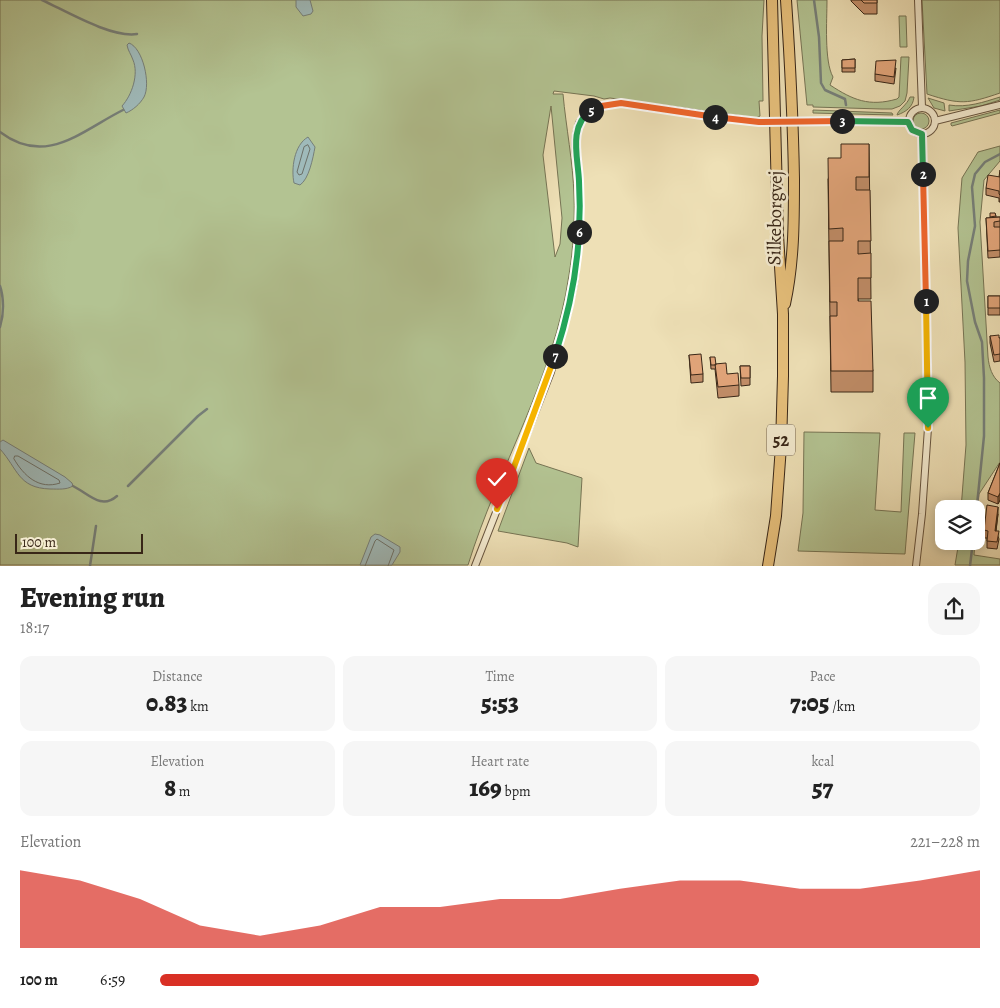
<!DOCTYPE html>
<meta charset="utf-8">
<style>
body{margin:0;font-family:Alegreya,serif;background:#f6f6f6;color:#222;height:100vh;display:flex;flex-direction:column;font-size:19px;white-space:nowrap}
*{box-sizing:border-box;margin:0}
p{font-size:16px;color:#767676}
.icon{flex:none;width:28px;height:28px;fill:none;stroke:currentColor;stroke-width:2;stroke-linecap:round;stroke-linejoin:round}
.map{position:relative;height:566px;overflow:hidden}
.drawer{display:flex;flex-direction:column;background:#fff;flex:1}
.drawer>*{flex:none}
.buttons{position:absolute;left:935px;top:500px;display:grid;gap:10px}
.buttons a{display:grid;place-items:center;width:50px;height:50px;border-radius:10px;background:#fff;box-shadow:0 2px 12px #0003;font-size:25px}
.scale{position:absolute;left:15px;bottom:12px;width:128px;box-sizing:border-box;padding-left:5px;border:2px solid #382617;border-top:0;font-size:14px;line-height:18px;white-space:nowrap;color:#382617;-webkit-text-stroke:4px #f4ebd0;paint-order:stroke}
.pin{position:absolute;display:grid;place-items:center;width:42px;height:42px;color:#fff;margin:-51px -21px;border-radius:50% 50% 50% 0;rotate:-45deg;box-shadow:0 0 5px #0007}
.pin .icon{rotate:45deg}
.km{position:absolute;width:25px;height:25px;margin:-12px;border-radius:50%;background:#222;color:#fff;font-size:14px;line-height:25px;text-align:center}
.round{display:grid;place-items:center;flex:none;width:52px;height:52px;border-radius:15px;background:#f6f6f6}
.headline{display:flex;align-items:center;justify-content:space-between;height:85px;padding:0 20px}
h1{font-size:28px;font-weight:800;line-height:38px}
.figures{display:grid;grid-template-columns:repeat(3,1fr);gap:8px;height:85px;padding:5px 20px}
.figures div{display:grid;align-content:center;border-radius:12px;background:#f6f6f6;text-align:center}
.figures b{font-size:25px;font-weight:800}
.figures small{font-size:14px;font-weight:400}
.figures p{font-size:14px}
.chart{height:140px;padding:10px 20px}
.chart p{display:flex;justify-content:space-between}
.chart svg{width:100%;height:90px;margin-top:5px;fill:#d93025;opacity:.7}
ul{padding:0 20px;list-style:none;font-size:16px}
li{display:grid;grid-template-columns:80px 60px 1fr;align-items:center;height:38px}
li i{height:12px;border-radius:6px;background:#d93025}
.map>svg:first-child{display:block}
</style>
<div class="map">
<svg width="1000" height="566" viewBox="0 0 1000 566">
<rect width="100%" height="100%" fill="#eee0b6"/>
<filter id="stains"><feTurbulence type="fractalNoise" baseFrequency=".004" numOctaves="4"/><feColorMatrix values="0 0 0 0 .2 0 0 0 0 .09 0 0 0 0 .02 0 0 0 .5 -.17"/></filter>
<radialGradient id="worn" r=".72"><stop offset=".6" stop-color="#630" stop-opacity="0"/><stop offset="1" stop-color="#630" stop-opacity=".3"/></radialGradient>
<!-- green -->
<path fill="#b3c392" stroke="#767454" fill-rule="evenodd" d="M 0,0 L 764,0 L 762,36 L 763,101 L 759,101 L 760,116 L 756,118 L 610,98 L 604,99 L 594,96 L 554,91 L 553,94 L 563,94 C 566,127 573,162 574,196 C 575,220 573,251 569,275 C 554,378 498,468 468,565 L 0,565 ZM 551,106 L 562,218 L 560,244 L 555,257 L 543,155 Z
M 797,0 L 827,0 C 827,20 824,61 833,77 L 830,85 C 853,100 869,107 897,99 L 899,97 L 901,57 L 909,57 L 907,93 L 905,101 L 900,106 L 892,109 L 882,109 L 813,107 L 813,105 L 807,105 Z
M 922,0 L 1000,0 L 1000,93 C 968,104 960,105 927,94 Z
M 899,16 L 906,16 L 907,47 L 900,47 Z
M 910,97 L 914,97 C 913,107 906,112 897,115 C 898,110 907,105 910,97 Z
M 1000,97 L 1000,100 L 981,106 L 949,111 L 949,105 C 967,108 984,102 1000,97 Z
M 928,98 L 944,103 L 945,111 L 934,108 Z
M 813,110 L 892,113 L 893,115 L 813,113 Z
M 1000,110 L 1000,113 L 952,126 L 951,125 L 951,123 Z
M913 121a8 8 0 1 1 16 0a8 8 0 1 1-16 0Z
M 1000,146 L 1000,161 L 984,180 L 980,222 L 988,357 C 989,367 992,377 1000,383 L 1000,462 L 979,494 L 976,525 L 976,509 L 961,509 L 966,445 L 965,362 L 958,228 L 962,178 L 978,152 Z
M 804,432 L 880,433 L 875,510 L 901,512 L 904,433 L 915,433 L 905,554 L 798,551 L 803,513 Z
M 529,448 L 536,463 L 582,478 L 578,547 L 567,543 L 498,531 Z
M 959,541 L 975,541 L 974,555 L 1000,559 L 1000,565 L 955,565 Z"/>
<!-- water -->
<path fill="#9fbaba" stroke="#767f79" d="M 296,0 L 310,0 L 313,11 L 311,14 L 303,16 L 296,7 Z
M 129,43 C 143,48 151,84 144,97 C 140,104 133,110 126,113 L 122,106 C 132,95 139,74 133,60 C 131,54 128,51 127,45 Z
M 308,137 L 315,147 C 313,158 309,179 300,185 L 294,183 C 291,169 294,145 308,137 Z
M 3,440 L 65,477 L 72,483 L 73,486 C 66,490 59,489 50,489 C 18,488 18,469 0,449 L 0,442 Z
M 375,534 L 380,535 L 400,547 L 400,552 L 392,565 L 360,565 L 371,537 Z"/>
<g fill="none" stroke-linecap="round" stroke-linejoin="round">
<!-- shore -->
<path stroke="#6c7068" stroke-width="1" d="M 308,145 L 310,149 L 302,174 L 299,175 L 297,172 L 304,147 Z
M 15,456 L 18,456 L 59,480 L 60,483 C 39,490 24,476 14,459 Z
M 365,566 L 375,541 L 377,539 L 394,550 L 388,566"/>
<!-- stream -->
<path stroke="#767f79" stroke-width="2.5" d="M 42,0 C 66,11 111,38 137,34
M 814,0 L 819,37 L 821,83 L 825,90 L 845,99 L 846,105
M 0,132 C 46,167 81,131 123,110
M 0,286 C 4,298 4,314 0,327
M 73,486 C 89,494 101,510 117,496
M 128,486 L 198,416 L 207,409
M 976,515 L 984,436 L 984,378 L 982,342 L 975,322 L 967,281 L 968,261 L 975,226 L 972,187 L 975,174 L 985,162 L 1000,154
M 90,566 L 96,526
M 970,566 L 973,541"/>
<defs>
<path id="street" d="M 918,0 L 922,107
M909 121a13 13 0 1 1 26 0a13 13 0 1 1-26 0Z
M 935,121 L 1000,105
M 475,566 L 551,372 L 568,311 L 575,278 L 580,212 L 579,178 L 575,146 L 576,134 L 579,123 L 586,113 L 595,107 L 621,103 L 759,122 L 908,121
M 916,566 L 922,514 L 928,428 L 928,380 L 922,134"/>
<path id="primary" d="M 785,304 C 794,262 794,221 794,179 C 793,119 790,60 786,0
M 768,566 L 776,516 L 781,446 L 783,376 L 783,314 L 778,235 L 772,0"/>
</defs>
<!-- street casing -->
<use href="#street" stroke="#66543f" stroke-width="8"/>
<!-- primary casing -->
<use href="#primary" stroke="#382617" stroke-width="12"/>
<!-- street -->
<use href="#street" stroke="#f4ebd0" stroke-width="6"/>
<!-- primary -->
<use href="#primary" stroke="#e7c07b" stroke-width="10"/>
</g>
<!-- wall -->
<path fill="#c28e69" stroke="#382617" d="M 851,0 L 877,0 L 877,14 L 864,14 L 851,1 Z
M 855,59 L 855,72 L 842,72 L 842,60 Z
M 896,68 L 894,84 L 875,81 L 875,74 Z
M 869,144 L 871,299 L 858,299 L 873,371 L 873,392 L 831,392 L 828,179 L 841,158 Z
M 1000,170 L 1000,202 L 999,202 L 999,198 L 986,195 L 986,188 L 999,177 Z
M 995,213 L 996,217 L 1000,217 L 1000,257 L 988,258 L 986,218 L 990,218 L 990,217 Z
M 988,296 L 1000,296 L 1000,315 L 988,315 Z
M 990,336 L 1000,338 L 1000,361 L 994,362 L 990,343 Z
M 689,355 L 703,374 L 703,382 L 691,383 Z
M 710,357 L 715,364 L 739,385 L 739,396 L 718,398 L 715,369 L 711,369 Z
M 740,366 L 750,366 L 750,385 L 741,386 Z
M 1000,463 L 1000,500 L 998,504 L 988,500 L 988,493 Z
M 998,514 L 996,531 L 999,539 L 997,549 L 987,548 L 987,538 L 984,538 L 984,530 Z"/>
<!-- shaded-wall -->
<path fill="#9e7455" stroke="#382617" d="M 1000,493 L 1000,500 L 998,504 L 998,497 Z
M 998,507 L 998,514 L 995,538 L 995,531 Z"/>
<!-- building -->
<path fill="#e2a57a" stroke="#382617" d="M 861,0 L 877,0 L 877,3 L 864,3 Z
M 855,59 L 855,68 L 842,68 L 842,60 Z
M 896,60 L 894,77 L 875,74 L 876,61 Z
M 841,144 L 869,144 L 869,177 L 856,177 L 856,190 L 870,190 L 871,241 L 858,241 L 858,254 L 871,253 L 871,278 L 858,278 L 858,301 L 871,301 L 873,371 L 831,371 L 830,316 L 837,316 L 837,302 L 830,302 L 829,241 L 843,241 L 843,228 L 829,229 L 828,158 L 841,158 Z
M 988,175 L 1000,177 L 1000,195 L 999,194 L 999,191 L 986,188 Z
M 990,213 L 995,213 L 996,216 L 990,217 Z
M 1000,217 L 1000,221 L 994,222 L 994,227 L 1000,227 L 1000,250 L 988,251 L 986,218 Z
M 988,296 L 1000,296 L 1000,308 L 988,308 Z
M 999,335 L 999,338 L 1000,338 L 1000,354 L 994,355 L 990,336 Z
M 701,354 L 703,374 L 691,375 L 689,355 Z
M 710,357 L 715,357 L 716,365 L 711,365 Z
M 726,363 L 727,374 L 738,373 L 739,385 L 718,387 L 715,364 Z
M 740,366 L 750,366 L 750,378 L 741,378 Z
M 1000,463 L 1000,493 L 998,497 L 988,493 Z
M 987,505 L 998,507 L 995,531 L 999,531 L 997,542 L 987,541 L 988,531 L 984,530 Z"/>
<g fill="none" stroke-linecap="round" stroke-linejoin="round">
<defs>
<path id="split-1" d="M 926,301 L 928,428"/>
<path id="split-2" d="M 923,174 L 926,301"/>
<path id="split-3" d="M 842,121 L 908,122 L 912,130 L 922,134 L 923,174"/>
<path id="split-4" d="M 715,117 L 759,122 L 842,121"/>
<path id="split-5" d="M 591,110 L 595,107 L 621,103 L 715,117"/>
<path id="split-6" d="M 579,232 C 580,215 580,198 579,181 C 578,157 568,127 591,110"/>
<path id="split-7" d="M 555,356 C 568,316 577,275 579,232"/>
<path id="split-8" d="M 511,475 L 555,356"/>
<path id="split-9" d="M 497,509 L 511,475"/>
</defs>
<!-- split-1 casing -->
<use href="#split-1" stroke="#fff" stroke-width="10"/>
<!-- split-2 casing -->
<use href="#split-2" stroke="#fff" stroke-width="10"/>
<!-- split-3 casing -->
<use href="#split-3" stroke="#fff" stroke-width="10"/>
<!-- split-4 casing -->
<use href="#split-4" stroke="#fff" stroke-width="10"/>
<!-- split-5 casing -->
<use href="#split-5" stroke="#fff" stroke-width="10"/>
<!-- split-6 casing -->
<use href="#split-6" stroke="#fff" stroke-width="10"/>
<!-- split-7 casing -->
<use href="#split-7" stroke="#fff" stroke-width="10"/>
<!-- split-8 casing -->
<use href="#split-8" stroke="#fff" stroke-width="10"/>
<!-- split-9 casing -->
<use href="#split-9" stroke="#fff" stroke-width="10"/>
<!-- split-1 -->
<use href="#split-1" stroke="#f5b400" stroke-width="6"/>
<!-- split-2 -->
<use href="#split-2" stroke="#f0652b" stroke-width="6"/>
<!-- split-3 -->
<use href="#split-3" stroke="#22a559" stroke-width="6"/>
<!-- split-4 -->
<use href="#split-4" stroke="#f0652b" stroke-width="6"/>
<!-- split-5 -->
<use href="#split-5" stroke="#f0652b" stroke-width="6"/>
<!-- split-6 -->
<use href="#split-6" stroke="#22a559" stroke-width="6"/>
<!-- split-7 -->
<use href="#split-7" stroke="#22a559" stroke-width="6"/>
<!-- split-8 -->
<use href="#split-8" stroke="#f5b400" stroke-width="6"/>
<!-- split-9 -->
<use href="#split-9" stroke="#f5b400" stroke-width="6"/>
</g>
<g text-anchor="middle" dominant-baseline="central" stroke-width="5" stroke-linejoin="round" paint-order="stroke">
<!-- shield labels -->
<rect fill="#f4ebd0" stroke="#70614e" stroke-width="1" x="767" y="424.5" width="28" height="31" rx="4"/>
<g font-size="18" font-weight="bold" fill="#382617">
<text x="781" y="440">52</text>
</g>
<!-- street labels -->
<g font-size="19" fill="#382617" stroke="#f4ebd0">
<text transform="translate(775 218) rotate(-89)">Silkeborgvej</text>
</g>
</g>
<rect width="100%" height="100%" filter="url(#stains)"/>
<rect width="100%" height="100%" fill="url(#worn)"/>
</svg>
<div class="buttons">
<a><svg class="icon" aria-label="layers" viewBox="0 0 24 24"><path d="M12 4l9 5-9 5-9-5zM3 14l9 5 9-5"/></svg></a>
</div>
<div class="scale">100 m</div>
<div class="pin" style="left:928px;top:428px;background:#1e9e55"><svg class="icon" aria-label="arrive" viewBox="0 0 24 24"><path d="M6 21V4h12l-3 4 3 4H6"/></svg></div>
<div class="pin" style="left:497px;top:509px;background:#d93025"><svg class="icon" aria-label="check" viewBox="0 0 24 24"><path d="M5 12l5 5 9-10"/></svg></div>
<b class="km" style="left:926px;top:301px">1</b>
<b class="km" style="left:923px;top:174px">2</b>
<b class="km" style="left:842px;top:121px">3</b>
<b class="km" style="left:715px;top:117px">4</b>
<b class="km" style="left:591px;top:110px">5</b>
<b class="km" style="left:579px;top:232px">6</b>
<b class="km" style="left:555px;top:356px">7</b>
</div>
<section class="drawer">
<div class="headline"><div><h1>Evening run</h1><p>18:17</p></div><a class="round"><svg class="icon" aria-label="share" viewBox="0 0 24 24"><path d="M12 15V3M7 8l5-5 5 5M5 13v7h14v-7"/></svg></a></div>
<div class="figures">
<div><p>Distance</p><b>0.83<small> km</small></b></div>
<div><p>Time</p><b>5:53</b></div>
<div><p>Pace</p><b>7:05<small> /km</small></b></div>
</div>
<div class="figures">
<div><p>Elevation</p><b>8<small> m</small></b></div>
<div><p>Heart rate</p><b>169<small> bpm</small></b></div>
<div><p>kcal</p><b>57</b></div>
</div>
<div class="chart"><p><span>Elevation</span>221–228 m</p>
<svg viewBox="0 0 160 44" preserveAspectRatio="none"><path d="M0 44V6L10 11L20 20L30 33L40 38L50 33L60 24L70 24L80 20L90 20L100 15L110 11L120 11L130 15L140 15L150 11L160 6V44z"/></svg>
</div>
<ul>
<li><b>100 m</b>6:59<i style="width:73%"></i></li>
</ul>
</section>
